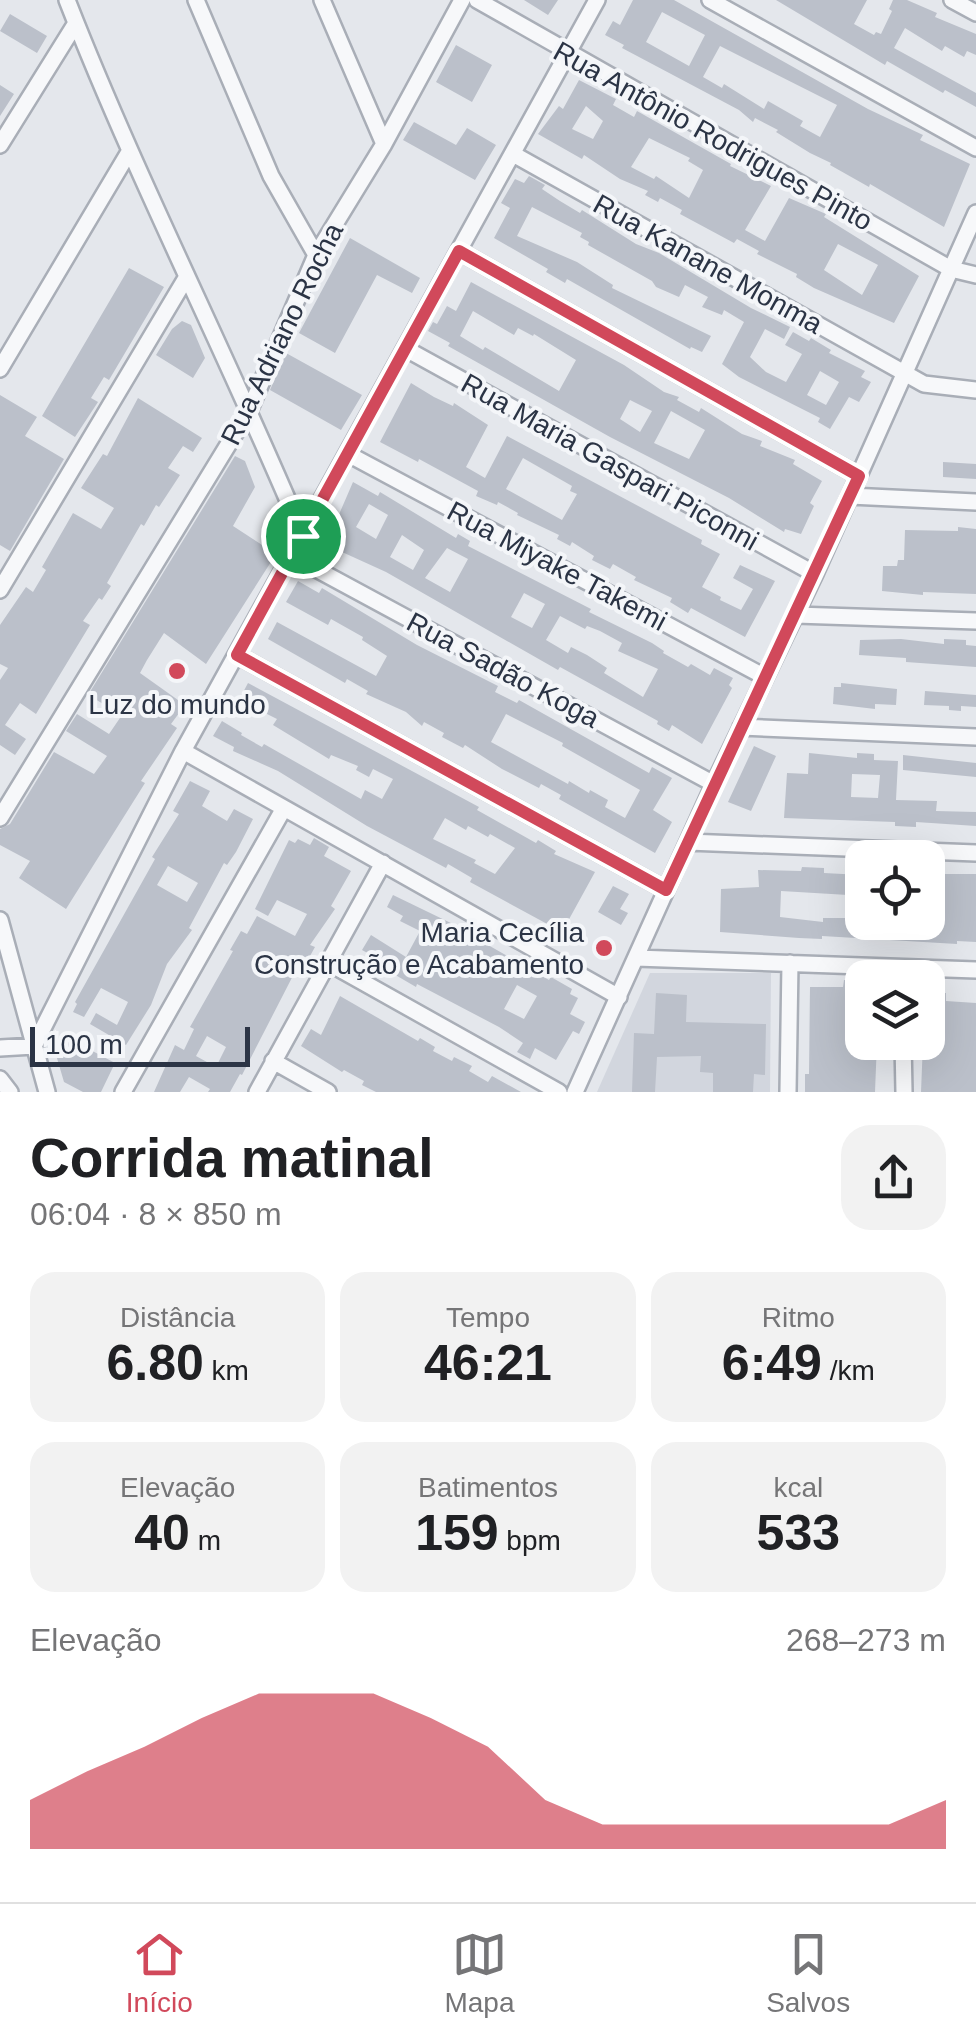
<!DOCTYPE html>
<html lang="pt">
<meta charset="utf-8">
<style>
body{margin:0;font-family:Helvetica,sans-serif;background:#f2f2f2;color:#202124;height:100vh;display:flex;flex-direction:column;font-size:38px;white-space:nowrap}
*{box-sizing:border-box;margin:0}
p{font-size:32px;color:#757577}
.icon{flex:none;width:55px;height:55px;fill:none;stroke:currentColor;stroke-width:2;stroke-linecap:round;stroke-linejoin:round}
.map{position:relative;height:1092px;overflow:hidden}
.sheet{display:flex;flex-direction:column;background:#fff;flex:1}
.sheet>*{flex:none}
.fabs{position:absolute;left:845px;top:840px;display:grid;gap:20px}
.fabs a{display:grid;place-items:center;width:100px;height:100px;border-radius:20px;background:#fff;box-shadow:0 10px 40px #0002;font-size:50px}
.scale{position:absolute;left:30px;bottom:25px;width:220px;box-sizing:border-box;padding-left:10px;border:5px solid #2b3445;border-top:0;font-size:28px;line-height:35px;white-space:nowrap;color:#2b3445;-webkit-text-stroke:8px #f4f6f9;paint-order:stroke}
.pin{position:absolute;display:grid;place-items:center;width:85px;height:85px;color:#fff;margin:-42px;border:5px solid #fff;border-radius:50%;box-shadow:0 2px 10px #0007}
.round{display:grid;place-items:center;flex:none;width:105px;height:105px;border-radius:30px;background:#f2f2f2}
.overview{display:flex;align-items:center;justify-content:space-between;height:170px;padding:0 30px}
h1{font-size:55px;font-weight:800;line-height:75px}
.figures{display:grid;grid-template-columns:repeat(3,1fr);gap:15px;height:170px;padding:10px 30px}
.figures div{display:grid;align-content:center;border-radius:25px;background:#f2f2f2;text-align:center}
.figures b{font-size:50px;font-weight:800}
.figures small{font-size:28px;font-weight:400}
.figures p{font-size:28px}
.chart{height:280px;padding:20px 30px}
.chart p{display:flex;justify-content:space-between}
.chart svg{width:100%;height:180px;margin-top:10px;fill:#d1495b;opacity:.7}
.menu{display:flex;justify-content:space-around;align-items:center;height:140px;border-top:2px solid #e0e0e0;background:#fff;font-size:28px;color:#757577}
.menu a{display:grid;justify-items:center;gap:5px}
.menu .current{color:#d1495b}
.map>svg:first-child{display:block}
</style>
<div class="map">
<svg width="976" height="1092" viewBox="0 0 976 1092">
<rect width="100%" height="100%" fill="#e4e7ec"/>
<!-- built -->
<path fill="#d2d6de" d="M 650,973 L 771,973 L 770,1092 L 597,1092 Z"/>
<!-- building -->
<path fill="#bbc0ca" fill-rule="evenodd" d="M 524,0 L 558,0 L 548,15 Z
M 633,0 L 674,0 L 868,109 L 923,135 L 920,140 L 970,164 L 944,227 L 870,184 L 869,187 L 830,165 L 831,163 L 810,153 L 776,132 L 778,130 L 755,118 L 753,122 L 739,110 L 622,48 L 624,45 L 605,35 L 613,21 L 620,25 ZM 662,12 L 705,35 L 689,66 L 646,42 ZM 720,46 L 837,105 L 820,137 L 800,126 L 803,121 L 768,101 L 764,109 L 724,84 L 722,88 L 703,77 Z
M 776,0 L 867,0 L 854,24 L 874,35 L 876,32 L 881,34 L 892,11 L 889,9 L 893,0 L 907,0 L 937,13 L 935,17 L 976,34 L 976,55 L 967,51 L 964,57 L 945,46 L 942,51 L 905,28 L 894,48 L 976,93 L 976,107 L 945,90 L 943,93 L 887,61 L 885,65 Z
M 10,14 L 47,36 L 37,53 L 0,31 Z
M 456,45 L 492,65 L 472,102 L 436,82 Z
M 579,80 L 616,99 L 613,105 L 634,117 L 637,111 L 731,164 L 730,166 L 771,186 L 745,230 L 765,241 L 789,198 L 826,214 L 824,217 L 919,276 L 894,323 L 814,288 L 796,277 L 797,274 L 757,254 L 759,251 L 737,239 L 734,243 L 680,214 L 682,210 L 660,198 L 658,202 L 645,195 L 648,191 L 620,179 L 584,155 L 582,159 L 538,134 L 559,106 L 563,109 ZM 586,106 L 603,121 L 593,139 L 572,129 ZM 649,138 L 690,158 L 688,161 L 703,170 L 689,198 L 656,176 L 654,179 L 631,167 ZM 838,244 L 878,265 L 862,295 L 824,270 Z
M 0,85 L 14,94 L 0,116 Z
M 414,122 L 456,145 L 467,128 L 496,145 L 475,180 L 403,140 Z
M 529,176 L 545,185 L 542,189 L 560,201 L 580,213 L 582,210 L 636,244 L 659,253 L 751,308 L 790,327 L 784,339 L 765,329 L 756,346 L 750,357 L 766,372 L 786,382 L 802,354 L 785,345 L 793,332 L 809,341 L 811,338 L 831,350 L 829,353 L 865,371 L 861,377 L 871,382 L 859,402 L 849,397 L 830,429 L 818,422 L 820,418 L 739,377 L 722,364 L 744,322 L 724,310 L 722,315 L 702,307 L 708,297 L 685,285 L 679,297 L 656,287 L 652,281 L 588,245 L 589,242 L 580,237 L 582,233 L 532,207 L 517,236 L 577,262 L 613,285 L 612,288 L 711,336 L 702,352 L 691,347 L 690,349 L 567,279 L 565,283 L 546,272 L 548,269 L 494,238 L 510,208 L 501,203 L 515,179 L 524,183 ZM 820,371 L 839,382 L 826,405 L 807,395 Z
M 350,238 L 420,278 L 412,293 L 377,275 L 335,353 L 299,333 Z
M 129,268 L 164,287 L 109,380 L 104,377 L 91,398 L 98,402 L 75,437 L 42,416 Z
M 471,282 L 624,365 L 664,392 L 679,397 L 677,400 L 699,412 L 701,408 L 742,434 L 762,441 L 760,446 L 795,460 L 793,464 L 822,481 L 810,503 L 814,506 L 801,534 L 785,529 L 784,532 L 729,498 L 610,437 L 448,346 L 450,343 L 428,331 L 433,322 L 437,324 L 447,306 L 456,311 ZM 473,311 L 514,335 L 518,328 L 533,336 L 534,334 L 576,360 L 559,391 L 485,347 L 483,350 L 460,336 ZM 630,400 L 652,411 L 640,432 L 620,419 ZM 671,411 L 705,430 L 689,459 L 654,443 Z
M 182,321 L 191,325 L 205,358 L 193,378 L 156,355 L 172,329 Z
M 286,353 L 362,395 L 341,430 L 270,390 Z
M 411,383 L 434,397 L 453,406 L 454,403 L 488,425 L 466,467 L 485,478 L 507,436 L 702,540 L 701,544 L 720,554 L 702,587 L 721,597 L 720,600 L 741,610 L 753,589 L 733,578 L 740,565 L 775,581 L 745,637 L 691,608 L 688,613 L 670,602 L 672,598 L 634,580 L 636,577 L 613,564 L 610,569 L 592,560 L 594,556 L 572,542 L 570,546 L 557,539 L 559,535 L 517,515 L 518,513 L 498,502 L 497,505 L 476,496 L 478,491 L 419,459 L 418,462 L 380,442 ZM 523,458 L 572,486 L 570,491 L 577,494 L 562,520 L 506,489 Z
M 0,395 L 37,417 L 25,436 L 64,459 L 10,551 L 0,545 Z
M 138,398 L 202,438 L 193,452 L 183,446 L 168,468 L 180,475 L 159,507 L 156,505 L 144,526 L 141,524 L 107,583 L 111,586 L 102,600 L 99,598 L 83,621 L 90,625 L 36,714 L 20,703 L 5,725 L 26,739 L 15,755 L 0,745 L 0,680 L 8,668 L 0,664 L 0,625 L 26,587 L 33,592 L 46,570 L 42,567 L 73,513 L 101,529 L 114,508 L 81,488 L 103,454 L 107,456 Z
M 235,456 L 245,461 L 255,487 L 233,526 L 276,554 L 206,664 L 164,633 L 147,660 L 140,673 L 185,705 L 171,724 L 177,728 L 141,781 L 145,783 L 66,909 L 19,878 L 30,861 L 0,845 L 0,829 L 10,824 L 54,752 L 94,774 L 107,756 L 66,731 L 77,714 L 109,734 L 122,715 L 88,695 Z
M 943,462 L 976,464 L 976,479 L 943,477 Z
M 353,482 L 378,496 L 380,492 L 456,538 L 458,534 L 470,541 L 468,546 L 591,609 L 589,612 L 652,643 L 664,651 L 663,653 L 688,667 L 691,664 L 710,675 L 714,668 L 733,678 L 729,685 L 732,688 L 702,744 L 672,725 L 669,731 L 657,724 L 658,721 L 560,667 L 558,670 L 386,572 L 342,552 L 343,549 L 323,537 L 330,524 L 334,526 ZM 369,504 L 388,515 L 376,539 L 356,527 ZM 402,535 L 424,550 L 413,570 L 390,557 ZM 447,548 L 468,559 L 450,592 L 425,578 ZM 524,593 L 545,604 L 532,628 L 511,617 ZM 560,616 L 585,629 L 587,626 L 600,631 L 622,643 L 618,651 L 658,669 L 643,697 L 604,673 L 607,668 L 587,655 L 571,647 L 568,653 L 546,640 Z
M 958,527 L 976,529 L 976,594 L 923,592 L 923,595 L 882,591 L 883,566 L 897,566 L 898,560 L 904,560 L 905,530 L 958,531 Z
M 298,581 L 319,593 L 322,588 L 417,645 L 498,686 L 495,692 L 517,703 L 519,700 L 649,773 L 652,767 L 672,778 L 653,810 L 672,822 L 655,853 L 559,799 L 561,795 L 541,784 L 539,788 L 502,769 L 465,745 L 463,748 L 442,737 L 444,733 L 424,722 L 422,726 L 406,712 L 366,694 L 368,691 L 347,679 L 345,683 L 268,639 L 277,622 L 376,676 L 387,656 L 362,640 L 363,637 L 331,619 L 328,625 L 286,602 ZM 506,714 L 563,743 L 562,746 L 640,790 L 625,818 L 605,807 L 608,800 L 590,790 L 589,793 L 569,781 L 568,784 L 491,742 Z
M 901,639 L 944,644 L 944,639 L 966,640 L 966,645 L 976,646 L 976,667 L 906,662 L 906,658 L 859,655 L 860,640 Z
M 248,683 L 479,807 L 477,810 L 536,843 L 538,840 L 556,851 L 554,854 L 595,872 L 562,932 L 470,882 L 472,878 L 448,864 L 446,868 L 367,826 L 278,771 L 233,751 L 234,747 L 213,736 L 222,721 L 242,733 L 241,735 L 262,747 L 264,744 L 361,799 L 365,790 L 382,799 L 393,779 L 373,769 L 369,777 L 356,770 L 358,766 L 331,755 L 329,759 L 273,725 L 277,719 L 239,700 ZM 445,818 L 466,830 L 468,826 L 488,837 L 490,834 L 515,848 L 495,874 L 474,863 L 476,860 L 433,839 Z
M 841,683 L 897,689 L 896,705 L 875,704 L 875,709 L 833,704 L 834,687 L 841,687 Z
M 925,691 L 976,695 L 976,707 L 961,706 L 961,711 L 949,710 L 949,706 L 924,705 Z
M 754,746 L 776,756 L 751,811 L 728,802 Z
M 809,753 L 857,758 L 857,753 L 874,754 L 874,760 L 898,761 L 896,800 L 937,801 L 936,811 L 976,812 L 976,826 L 916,822 L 916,827 L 895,826 L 895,822 L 784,818 L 787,773 L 808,774 ZM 852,774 L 880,775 L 878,798 L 851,797 Z
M 903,755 L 976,763 L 976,777 L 903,770 Z
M 190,781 L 210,791 L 202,806 L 227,821 L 234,809 L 253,819 L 236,852 L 227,865 L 224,863 L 189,928 L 192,930 L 167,964 L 151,1005 L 126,1045 L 90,1024 L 96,1013 L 117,1025 L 128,1002 L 101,988 L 84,1017 L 73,1012 L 77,1004 L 75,1002 L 155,859 L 152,857 L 179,814 L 173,811 ZM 168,866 L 198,883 L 187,902 L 157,885 Z
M 314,838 L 329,847 L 324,856 L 351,871 L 331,906 L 335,909 L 310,945 L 315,947 L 305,965 L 300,962 L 242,1075 L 240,1074 L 230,1092 L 208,1092 L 210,1089 L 189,1077 L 180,1092 L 154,1092 L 175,1045 L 184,1050 L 194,1029 L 190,1027 L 233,951 L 230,950 L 241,931 L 247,934 L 257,916 L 295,936 L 307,914 L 277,900 L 268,916 L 255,909 L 289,840 L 295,843 L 298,839 L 310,845 ZM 207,1036 L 226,1047 L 216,1067 L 196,1056 Z
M 802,867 L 824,868 L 824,873 L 862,875 L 862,922 L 936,920 L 936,895 L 928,895 L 928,874 L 976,874 L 976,942 L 957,941 L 957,944 L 822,936 L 822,939 L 799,938 L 720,932 L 721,889 L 759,887 L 758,870 L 801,871 ZM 781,891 L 848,895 L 847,918 L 823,918 L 823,922 L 780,917 Z
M 613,886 L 629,894 L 620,909 L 628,913 L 621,925 L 598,912 Z
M 393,895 L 457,926 L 458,924 L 471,930 L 469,933 L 488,945 L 549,980 L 551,977 L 572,989 L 570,994 L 578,998 L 570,1014 L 585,1022 L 579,1034 L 573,1031 L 556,1060 L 535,1048 L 530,1059 L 517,1052 L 523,1043 L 499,1027 L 417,984 L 416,987 L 380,966 L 382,961 L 362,950 L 371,935 L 406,957 L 420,931 L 400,921 L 403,916 L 387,907 ZM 517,985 L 537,996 L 524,1019 L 504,1009 Z
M 844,980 L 862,980 L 862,1042 L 877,1042 L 875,1092 L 805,1092 L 805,1074 L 809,1074 L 810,987 L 843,987 Z
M 928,992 L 946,993 L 946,1001 L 976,1003 L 976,1092 L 921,1092 L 923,1042 L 928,1042 Z
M 656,993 L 687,995 L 686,1022 L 766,1024 L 765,1075 L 754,1074 L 753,1092 L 713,1092 L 713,1073 L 700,1072 L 701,1056 L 657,1057 L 655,1092 L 632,1092 L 634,1033 L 654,1034 Z
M 340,996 L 418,1041 L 420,1038 L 435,1047 L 433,1051 L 452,1061 L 454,1057 L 472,1066 L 469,1071 L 488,1082 L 492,1076 L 521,1092 L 376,1092 L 362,1085 L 364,1081 L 344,1070 L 342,1072 L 301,1046 L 311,1029 L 321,1035 Z
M 70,1039 L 115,1063 L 101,1092 L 83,1092 L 64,1082 L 54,1048 L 62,1052 Z"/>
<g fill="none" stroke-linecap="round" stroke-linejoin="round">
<defs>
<path id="minor" d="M 67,0 C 138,182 228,356 303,536
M 196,0 L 271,176 L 316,255
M 322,0 L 384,144
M 477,0 L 951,269 L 976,275
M 710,0 L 976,148
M 952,0 L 976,13
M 0,145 L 76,23
M 513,154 L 924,384 L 976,390
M 459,251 L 859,476
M 406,349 L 815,574
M 0,369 L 129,152
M 348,454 L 765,677
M 850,496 L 976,502
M 292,556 L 714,784
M 0,590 L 186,278
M 796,615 L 976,621
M 237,655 L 666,890
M 741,727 L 976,737
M 183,751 L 619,997
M 0,818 L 250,409 L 316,255 L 384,144 L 462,0
M 688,842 L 976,853
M 0,920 L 47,1092
M 636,958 L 976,970
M 327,962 L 559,1092
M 903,1042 L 904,1092
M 0,1048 L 34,1046 L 183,751 L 597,0
M 273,1061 L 328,1092
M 0,1079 L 10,1092
M 123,1092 L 284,808
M 257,1092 L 383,863
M 575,1092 L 714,784 L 815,574 L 976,213
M 788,1092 L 790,963"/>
</defs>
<!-- minor casing -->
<use href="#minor" stroke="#a9aeb7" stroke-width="20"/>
<!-- minor -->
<use href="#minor" stroke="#f7f8fa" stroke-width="15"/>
</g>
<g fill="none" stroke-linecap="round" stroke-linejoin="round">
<defs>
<path id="route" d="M 459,251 L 859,476 L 666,890 L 237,655 Z"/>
</defs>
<!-- route casing -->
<use href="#route" stroke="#fff" stroke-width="20"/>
<!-- route -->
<use href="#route" stroke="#d1495b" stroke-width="12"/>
</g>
<!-- markers -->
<g fill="#d1495b" stroke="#f4f6f9" stroke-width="4">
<circle cx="177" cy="671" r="10"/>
<circle cx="604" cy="948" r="10"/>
</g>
<g text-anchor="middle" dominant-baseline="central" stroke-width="8" stroke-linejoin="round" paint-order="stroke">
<!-- street labels -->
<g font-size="28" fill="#2b3445" stroke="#f4f6f9">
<text transform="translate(713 136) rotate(29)">Rua Antônio Rodrigues Pinto</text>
<text transform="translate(708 264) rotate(29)">Rua Kanane Monma</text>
<text transform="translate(282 334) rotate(-64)">Rua Adriano Rocha</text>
<text transform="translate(610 462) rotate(29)">Rua Maria Gaspari Piconni</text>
<text transform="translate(557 566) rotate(28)">Rua Miyake Takemi</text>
<text transform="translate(503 670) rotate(28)">Rua Sadão Koga</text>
</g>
<!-- poi labels -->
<g font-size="28" fill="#2b3445" stroke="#f4f6f9">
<text x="177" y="704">Luz do mundo</text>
<text x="584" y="932" text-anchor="end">Maria Cecília<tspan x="584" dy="32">Construção e Acabamento</tspan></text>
</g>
</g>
</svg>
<div class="fabs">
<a><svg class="icon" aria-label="locate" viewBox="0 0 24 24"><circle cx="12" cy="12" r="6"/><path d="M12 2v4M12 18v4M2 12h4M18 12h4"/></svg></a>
<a><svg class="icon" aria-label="layers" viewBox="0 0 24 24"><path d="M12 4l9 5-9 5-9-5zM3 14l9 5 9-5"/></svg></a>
</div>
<div class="scale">100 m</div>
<div class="pin" style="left:303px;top:536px;background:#1e9e55"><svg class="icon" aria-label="arrive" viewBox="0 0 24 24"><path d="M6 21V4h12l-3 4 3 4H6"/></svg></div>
</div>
<section class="sheet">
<div class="overview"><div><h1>Corrida matinal</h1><p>06:04 · 8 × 850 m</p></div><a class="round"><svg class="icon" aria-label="share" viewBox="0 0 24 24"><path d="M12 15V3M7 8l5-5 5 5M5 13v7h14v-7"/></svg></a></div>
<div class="figures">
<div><p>Distância</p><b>6.80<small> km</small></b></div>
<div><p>Tempo</p><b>46:21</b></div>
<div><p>Ritmo</p><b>6:49<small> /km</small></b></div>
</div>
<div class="figures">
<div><p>Elevação</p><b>40<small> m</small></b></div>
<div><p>Batimentos</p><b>159<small> bpm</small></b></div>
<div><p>kcal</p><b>533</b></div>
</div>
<div class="chart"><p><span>Elevação</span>268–273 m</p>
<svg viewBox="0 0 160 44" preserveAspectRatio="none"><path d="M0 44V32L10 25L20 19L30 12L40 6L50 6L60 6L70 12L80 19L90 32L100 38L110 38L120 38L130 38L140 38L150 38L160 32V44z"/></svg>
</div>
</section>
<nav class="menu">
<a class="current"><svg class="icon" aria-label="home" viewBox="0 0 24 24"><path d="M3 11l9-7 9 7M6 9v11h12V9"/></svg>Início</a>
<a><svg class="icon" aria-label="map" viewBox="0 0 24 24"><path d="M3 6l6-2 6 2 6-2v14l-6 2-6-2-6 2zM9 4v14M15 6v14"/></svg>Mapa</a>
<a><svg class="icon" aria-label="saved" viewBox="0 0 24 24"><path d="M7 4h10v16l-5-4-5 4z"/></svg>Salvos</a>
</nav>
